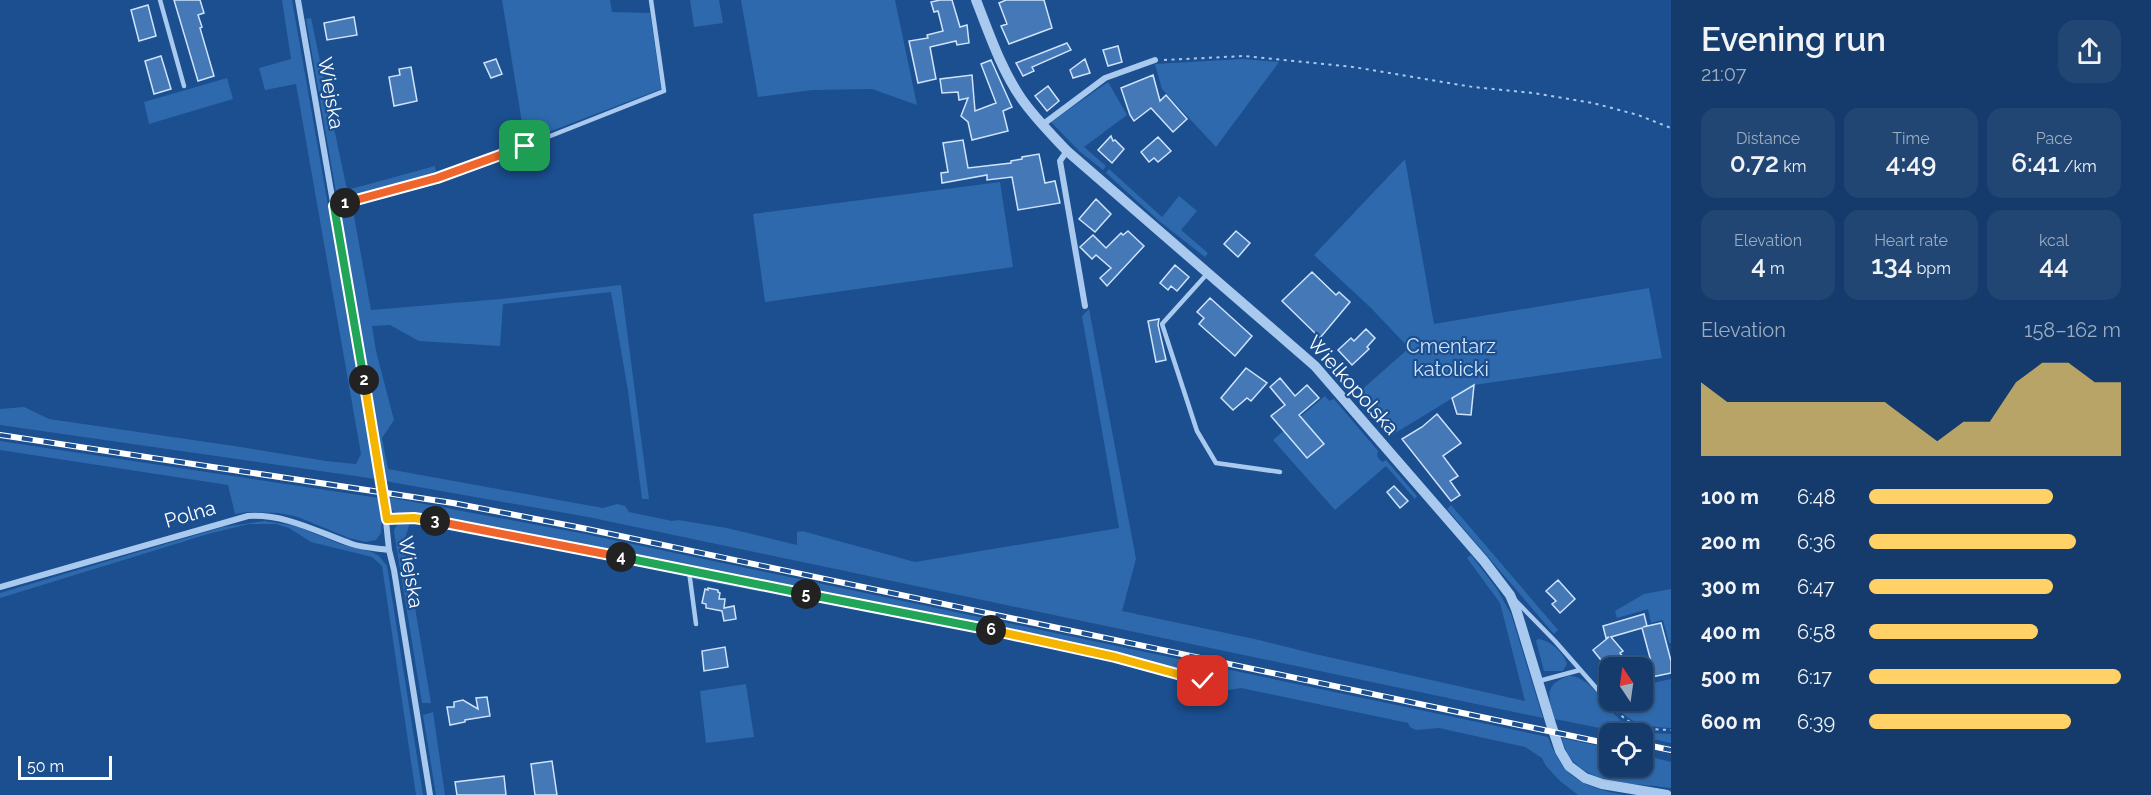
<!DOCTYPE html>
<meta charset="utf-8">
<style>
body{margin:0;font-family:Raleway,sans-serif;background:#214673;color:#f1f3f6;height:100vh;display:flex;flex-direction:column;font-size:22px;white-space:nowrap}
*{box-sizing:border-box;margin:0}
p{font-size:20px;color:#9dadc1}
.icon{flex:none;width:33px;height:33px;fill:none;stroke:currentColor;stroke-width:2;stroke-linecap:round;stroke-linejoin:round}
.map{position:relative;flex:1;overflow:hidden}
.side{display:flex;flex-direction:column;background:#143b6b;width:480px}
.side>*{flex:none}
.needle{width:39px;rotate:347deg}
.controls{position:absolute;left:1599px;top:657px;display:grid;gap:12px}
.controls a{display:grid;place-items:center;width:54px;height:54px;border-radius:12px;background:#143b6b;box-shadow:0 2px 4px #0004,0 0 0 2px #33557e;font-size:30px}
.scale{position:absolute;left:18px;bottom:15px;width:94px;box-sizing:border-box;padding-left:6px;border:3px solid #fff;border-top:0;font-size:16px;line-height:21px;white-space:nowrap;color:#fff;-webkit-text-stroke:4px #1b4f8f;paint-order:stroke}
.pin{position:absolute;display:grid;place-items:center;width:51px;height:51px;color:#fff;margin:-26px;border-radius:12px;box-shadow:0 3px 9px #0006}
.km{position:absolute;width:30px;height:30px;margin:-15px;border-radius:50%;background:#222;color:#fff;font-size:16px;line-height:30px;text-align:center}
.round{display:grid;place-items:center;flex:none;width:63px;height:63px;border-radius:18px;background:#214673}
.summary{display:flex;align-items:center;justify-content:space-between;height:102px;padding:0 30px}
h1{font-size:33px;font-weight:600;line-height:45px}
.stats{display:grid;grid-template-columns:repeat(3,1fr);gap:9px;height:102px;padding:6px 30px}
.stats div{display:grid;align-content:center;border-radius:15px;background:#214673;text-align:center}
.stats b{font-size:26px;font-weight:600}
.stats small{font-size:16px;font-weight:400}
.stats p{font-size:16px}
.chart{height:168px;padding:12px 30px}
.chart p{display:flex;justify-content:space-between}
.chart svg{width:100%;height:108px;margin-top:6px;fill:#ffd166;opacity:.7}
ul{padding:0 30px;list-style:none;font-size:20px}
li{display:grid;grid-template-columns:96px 72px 1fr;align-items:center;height:45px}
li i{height:15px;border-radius:8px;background:#ffd166}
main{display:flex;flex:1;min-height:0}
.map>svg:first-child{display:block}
</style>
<main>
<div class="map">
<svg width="1671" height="795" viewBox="0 0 1671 795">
<rect width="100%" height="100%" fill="#1b4f8f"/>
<!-- green -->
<path fill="#2e69ad" d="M 282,0 L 292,0 L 376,479 L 0,425 L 0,409 L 24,407 L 49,419 L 234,446 L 326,461 L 356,464 L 361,454 L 296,84 L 265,90 L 259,68 L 291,59 Z
M 502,0 L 610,0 L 612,12 L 650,13 L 661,89 L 525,141 Z
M 690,0 L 719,0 L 723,23 L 694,27 Z
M 741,0 L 895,0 L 917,105 L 872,89 L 813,90 L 758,97 Z
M 311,18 L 347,190 L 435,166 L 436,175 L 353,197 L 345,198 L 336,192 L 306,19 Z
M 1243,59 L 1279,62 L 1216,147 L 1162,89 L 1155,64 Z
M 227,78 L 233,99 L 149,124 L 144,102 Z
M 1108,82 L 1127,115 L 1084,147 L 1106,166 L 1103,170 L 1079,151 L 1051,122 Z
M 1405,159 L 1434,324 L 1649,288 L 1662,358 L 1474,385 L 1392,435 L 1357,394 L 1409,348 L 1371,308 L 1314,255 Z
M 1109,169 L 1162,217 L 1179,196 L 1197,211 L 1181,230 L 1208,253 L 1205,257 L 1159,221 L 1106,173 Z
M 1000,182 L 1013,267 L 765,302 L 753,214 Z
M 352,205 L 371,310 L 501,299 L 621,285 L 649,499 L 642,499 L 628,391 L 611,292 L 503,304 L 500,346 L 419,341 L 390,325 L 372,326 L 376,351 L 394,420 L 382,438 L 388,469 L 603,508 L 617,504 L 625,506 L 629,512 L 672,521 L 678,520 L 727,528 L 797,545 L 797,532 L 802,531 L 915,562 L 1119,528 L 1082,316 L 1089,309 L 1136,559 L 1122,611 L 1259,640 L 1315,654 L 1525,701 L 1500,603 L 1467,558 L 1471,555 L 1497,589 L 1511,614 L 1543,718 L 588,517 L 385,481 L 340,220 L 343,209 Z
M 1325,396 L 1329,401 L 1334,399 L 1378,451 L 1377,456 L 1382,462 L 1386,460 L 1417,496 L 1415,499 L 1386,466 L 1335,510 L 1273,440 Z
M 0,441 L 379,498 L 382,520 L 381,533 L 376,540 L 366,542 L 349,538 L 298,517 L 279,513 L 247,512 L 235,514 L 228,485 L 0,450 Z
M 387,497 L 585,534 L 1548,737 C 1563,778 1583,787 1624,795 L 1578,795 L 1560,781 L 1546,766 L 1542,758 L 1525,747 L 1439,728 L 1416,730 L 1410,727 L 1408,723 L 1241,688 L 1229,690 L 1204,682 L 1204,679 L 1115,655 L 1046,639 L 583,545 L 396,513 L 389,508 Z
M 1451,505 L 1558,630 L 1554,634 L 1447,509 Z
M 265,521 L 296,526 L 340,544 L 372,552 L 379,556 L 387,566 L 423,795 L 416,795 L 382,566 L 372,557 L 311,542 L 289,528 L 276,524 L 249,524 L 208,534 L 0,598 L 0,593 L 223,527 Z
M 410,522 L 404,542 L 431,703 L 422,703 L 394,532 C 395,523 403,522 410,522 Z
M 693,575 L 813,598 L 812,601 L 693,579 Z
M 1671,589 L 1671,643 L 1669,643 L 1663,620 L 1651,623 L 1648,609 L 1617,618 L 1615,611 L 1644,594 Z
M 1538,639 C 1550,640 1564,653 1567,664 L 1563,671 L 1544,671 L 1536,641 Z
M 1569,676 C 1595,676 1608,718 1633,729 C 1645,734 1659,733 1671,734 L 1671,743 L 1643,737 L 1642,734 L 1624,733 L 1555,719 C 1548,697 1543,684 1569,676 Z
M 1671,679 L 1671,728 C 1640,726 1632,725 1611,701 L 1642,700 L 1643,685 Z
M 746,684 L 754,737 L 706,743 L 700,691 Z
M 433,712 L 445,795 L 436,795 L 423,715 Z
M 1562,738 L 1609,748 L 1610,766 L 1642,766 L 1643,755 L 1671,762 L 1671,788 C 1641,783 1598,786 1575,763 C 1568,757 1564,747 1562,738 Z"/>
<!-- building -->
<path fill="#4478b7" stroke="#cfe3fa" stroke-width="1.5" d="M 174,0 L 200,0 L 204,13 L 198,15 L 202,27 L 200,28 L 214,76 L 198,81 Z
M 940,0 L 952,0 L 960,27 L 967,25 L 969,43 L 957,45 L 956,41 L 930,47 L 936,79 L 918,83 L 909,41 L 928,38 L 927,35 L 943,31 L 938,11 L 934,12 L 931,2 Z
M 1006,0 L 1044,0 L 1052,28 L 1009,44 L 1001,26 L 1007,24 L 999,3 Z
M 148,5 L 156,36 L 139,41 L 131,10 Z
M 354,17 L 357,35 L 327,40 L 324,23 Z
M 1067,43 L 1071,50 L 1032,67 L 1034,71 L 1023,76 L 1016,63 Z
M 1118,46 L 1122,62 L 1108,66 L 1103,50 Z
M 161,56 L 171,89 L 154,94 L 145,61 Z
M 496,59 L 502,74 L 491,78 L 484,63 Z
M 1085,59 L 1090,73 L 1073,78 L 1070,70 Z
M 991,60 L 1012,107 L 1003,111 L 1008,131 L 972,140 L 968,122 L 961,116 L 968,98 L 959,100 L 958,92 L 942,93 L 940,79 L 972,75 L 975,111 L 996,103 L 981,64 Z
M 411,67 L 417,101 L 394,106 L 389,77 L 400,75 L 399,69 Z
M 1153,75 L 1160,101 L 1166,95 L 1187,119 L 1173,132 L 1151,108 L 1134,121 L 1130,115 L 1121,88 Z
M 1048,86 L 1059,101 L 1047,111 L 1035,96 Z
M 1111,136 L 1113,141 L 1115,140 L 1124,149 L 1112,163 L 1098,150 Z
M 1158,137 L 1171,151 L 1158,162 L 1154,158 L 1149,162 L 1141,152 Z
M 963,140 L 968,168 L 1011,163 L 1011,161 L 1022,159 L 1022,157 L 1039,154 L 1045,183 L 1055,181 L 1060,203 L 1018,210 L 1012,177 L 987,180 L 987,175 L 942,183 L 941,173 L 948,172 L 943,143 Z
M 1096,199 L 1111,214 L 1095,232 L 1079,219 Z
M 1128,231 L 1144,246 L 1107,286 L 1100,278 L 1111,268 L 1096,255 L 1092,259 L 1080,247 L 1093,235 L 1106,248 L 1121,233 L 1123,235 Z
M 1236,231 L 1250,243 L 1238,257 L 1224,244 Z
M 1175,265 L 1189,277 L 1177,291 L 1171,286 L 1168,290 L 1160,283 Z
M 1312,272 L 1336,295 L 1339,292 L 1350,302 L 1320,338 L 1282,301 Z
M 1210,298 L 1252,336 L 1235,356 L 1199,324 L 1204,318 L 1197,312 Z
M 1159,319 L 1158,325 L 1166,360 L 1156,362 L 1148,321 Z
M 1366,329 L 1375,338 L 1367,347 L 1369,349 L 1352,365 L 1338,350 L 1351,338 L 1354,341 Z
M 1246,368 L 1267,383 L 1251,401 L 1247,398 L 1233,410 L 1221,398 Z
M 1280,378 L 1295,396 L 1307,385 L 1319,398 L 1299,415 L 1324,444 L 1307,458 L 1271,416 L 1285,405 L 1270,387 Z
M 1474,385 L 1471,415 L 1457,414 L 1452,398 Z
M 1437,414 L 1461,443 L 1443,456 L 1458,476 L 1450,481 L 1460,495 L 1451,501 L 1402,439 L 1422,427 Z
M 1394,486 L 1408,501 L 1400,508 L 1387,492 Z
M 1558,580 L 1575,599 L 1560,613 L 1552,604 L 1556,601 L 1546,591 Z
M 708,588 L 718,590 L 718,592 L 720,593 L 719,599 L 725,599 L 724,608 L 734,606 L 736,619 L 724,621 L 722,611 L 706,608 L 706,604 L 702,603 L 705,589 L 708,590 Z
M 1644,614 L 1647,626 L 1643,627 L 1661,623 L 1671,661 L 1671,673 L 1642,679 L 1642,667 L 1652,665 L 1642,628 L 1611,637 L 1623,651 L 1620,653 L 1632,668 L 1610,668 L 1609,670 L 1593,650 L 1609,637 L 1606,638 L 1603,626 Z
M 725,647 L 728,667 L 704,671 L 702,651 Z
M 487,697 L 490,716 L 465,720 L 465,722 L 450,725 L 447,707 L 454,707 L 454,702 L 463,700 L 478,709 L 476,698 Z
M 552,761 L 557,795 L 535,795 L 531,764 Z
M 504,776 L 506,795 L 457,795 L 455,782 Z"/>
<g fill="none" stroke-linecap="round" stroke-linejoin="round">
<!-- path -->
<path stroke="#a9c9ee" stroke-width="2" stroke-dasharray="3 4.5" stroke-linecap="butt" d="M 1164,60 L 1244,56 L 1353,67 L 1473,87 L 1533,93 L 1593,103 L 1638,115 L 1671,128
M 697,573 L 1046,641 L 1203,681
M 1611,705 C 1631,728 1642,729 1671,730"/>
<!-- service -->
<path stroke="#a9c9ee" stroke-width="4.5" d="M 160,0 L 184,86
M 334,206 L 437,178 L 525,146 L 664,91 L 651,0
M 1207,274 L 1162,324 L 1197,431 L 1216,463 L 1280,472
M 689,571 L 696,624
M 1516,601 L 1555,641 L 1605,698
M 1539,681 L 1580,670"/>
<!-- minor -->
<path stroke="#a9c9ee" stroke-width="6" d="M 298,0 L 383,492 L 389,550 L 394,570 L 430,795
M 1042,125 L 1105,78 L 1155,60
M 1067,151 L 1060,161 L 1085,306
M 387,519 L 414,518 L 537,539 L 689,571
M 0,587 L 248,516 C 287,514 317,532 352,544 C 363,548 377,548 389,550"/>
<!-- tertiary -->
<path stroke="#a9c9ee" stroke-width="10" d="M 976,0 C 989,33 1001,69 1021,98 C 1034,117 1051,134 1067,151 L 1315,366 L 1484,561 L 1510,595 L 1516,609 L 1551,724 L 1560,751 L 1569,766 L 1585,778 L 1602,784 L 1667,795"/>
<defs>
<path id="rail" d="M 0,435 L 453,503 L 587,529 L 1610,744
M 1642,744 L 1671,750"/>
</defs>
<!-- rail casing -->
<use href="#rail" stroke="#fff" stroke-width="6"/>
<!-- rail -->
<use href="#rail" stroke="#1b4f8f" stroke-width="4" stroke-dasharray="11" stroke-linecap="butt"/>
</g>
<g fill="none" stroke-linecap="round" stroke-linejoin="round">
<defs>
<path id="split-1" d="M 345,203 L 437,178 L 525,146"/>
<path id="split-2" d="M 345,203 L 334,206 L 364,380"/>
<path id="split-3" d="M 364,380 L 387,519 L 414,518 L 435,521"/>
<path id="split-4" d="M 435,521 L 621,557"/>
<path id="split-5" d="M 621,557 L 806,594"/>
<path id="split-6" d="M 806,594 L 991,630"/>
<path id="split-7" d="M 991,630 L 1115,657 L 1203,681"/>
</defs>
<!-- split-1 casing -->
<use href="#split-1" stroke="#fff" stroke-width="12"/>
<!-- split-2 casing -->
<use href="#split-2" stroke="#fff" stroke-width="12"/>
<!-- split-3 casing -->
<use href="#split-3" stroke="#fff" stroke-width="12"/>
<!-- split-4 casing -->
<use href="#split-4" stroke="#fff" stroke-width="12"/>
<!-- split-5 casing -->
<use href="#split-5" stroke="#fff" stroke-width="12"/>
<!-- split-6 casing -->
<use href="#split-6" stroke="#fff" stroke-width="12"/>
<!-- split-7 casing -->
<use href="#split-7" stroke="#fff" stroke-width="12"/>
<!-- split-1 -->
<use href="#split-1" stroke="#f0652b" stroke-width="8"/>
<!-- split-2 -->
<use href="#split-2" stroke="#22a559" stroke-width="8"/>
<!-- split-3 -->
<use href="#split-3" stroke="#f5b400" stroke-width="8"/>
<!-- split-4 -->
<use href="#split-4" stroke="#f0652b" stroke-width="8"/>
<!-- split-5 -->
<use href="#split-5" stroke="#22a559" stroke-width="8"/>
<!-- split-6 -->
<use href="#split-6" stroke="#22a559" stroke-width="8"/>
<!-- split-7 -->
<use href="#split-7" stroke="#f5b400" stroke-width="8"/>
</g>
<g text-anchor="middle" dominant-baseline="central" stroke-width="4.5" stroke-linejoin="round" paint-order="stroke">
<!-- street labels -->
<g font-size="20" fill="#fff" stroke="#1b4f8f">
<text transform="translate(331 93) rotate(80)">Wiejska</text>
<text transform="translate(1353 385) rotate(48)">Wielkopolska</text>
<text transform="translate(190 514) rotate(-16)">Polna</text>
<text transform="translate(411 572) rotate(81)">Wiejska</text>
</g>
<!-- park labels -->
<g font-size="20" fill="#cfe3fa" stroke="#1b4f8f">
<text x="1451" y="346">Cmentarz<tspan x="1451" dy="23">katolicki</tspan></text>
</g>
</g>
</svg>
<div class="controls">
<a><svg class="needle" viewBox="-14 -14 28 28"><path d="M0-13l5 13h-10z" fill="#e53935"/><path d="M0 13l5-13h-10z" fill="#9dadc1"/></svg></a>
<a><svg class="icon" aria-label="locate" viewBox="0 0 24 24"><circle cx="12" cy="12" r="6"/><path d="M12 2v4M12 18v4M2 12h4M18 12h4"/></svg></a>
</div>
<div class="scale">50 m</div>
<div class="pin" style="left:525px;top:146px;background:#1e9e55"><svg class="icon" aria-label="arrive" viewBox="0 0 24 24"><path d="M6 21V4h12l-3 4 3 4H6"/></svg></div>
<div class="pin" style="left:1203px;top:681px;background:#d93025"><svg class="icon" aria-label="check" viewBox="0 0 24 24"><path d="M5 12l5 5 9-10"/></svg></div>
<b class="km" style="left:345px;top:203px">1</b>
<b class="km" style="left:364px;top:380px">2</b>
<b class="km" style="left:435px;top:521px">3</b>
<b class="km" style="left:621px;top:557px">4</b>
<b class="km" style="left:806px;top:594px">5</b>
<b class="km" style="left:991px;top:630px">6</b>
</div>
<section class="side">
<div class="summary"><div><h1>Evening run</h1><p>21:07</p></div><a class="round"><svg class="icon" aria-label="share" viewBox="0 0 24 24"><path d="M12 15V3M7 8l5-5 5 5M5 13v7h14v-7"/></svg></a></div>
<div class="stats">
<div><p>Distance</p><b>0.72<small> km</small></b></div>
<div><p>Time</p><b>4:49</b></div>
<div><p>Pace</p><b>6:41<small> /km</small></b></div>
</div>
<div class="stats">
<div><p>Elevation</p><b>4<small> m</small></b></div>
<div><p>Heart rate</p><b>134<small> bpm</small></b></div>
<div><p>kcal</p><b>44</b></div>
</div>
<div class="chart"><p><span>Elevation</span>158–162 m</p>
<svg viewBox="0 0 160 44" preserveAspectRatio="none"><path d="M0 44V14L10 22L20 22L30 22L40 22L50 22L60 22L70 22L80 30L90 38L100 30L110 30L120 14L130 6L140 6L150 14L160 14V44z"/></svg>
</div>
<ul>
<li><b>100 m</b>6:48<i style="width:73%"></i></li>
<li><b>200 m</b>6:36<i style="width:82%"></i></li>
<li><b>300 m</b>6:47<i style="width:73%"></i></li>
<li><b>400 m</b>6:58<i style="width:67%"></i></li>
<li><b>500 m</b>6:17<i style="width:100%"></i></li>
<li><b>600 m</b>6:39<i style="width:80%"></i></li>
</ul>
</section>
</main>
